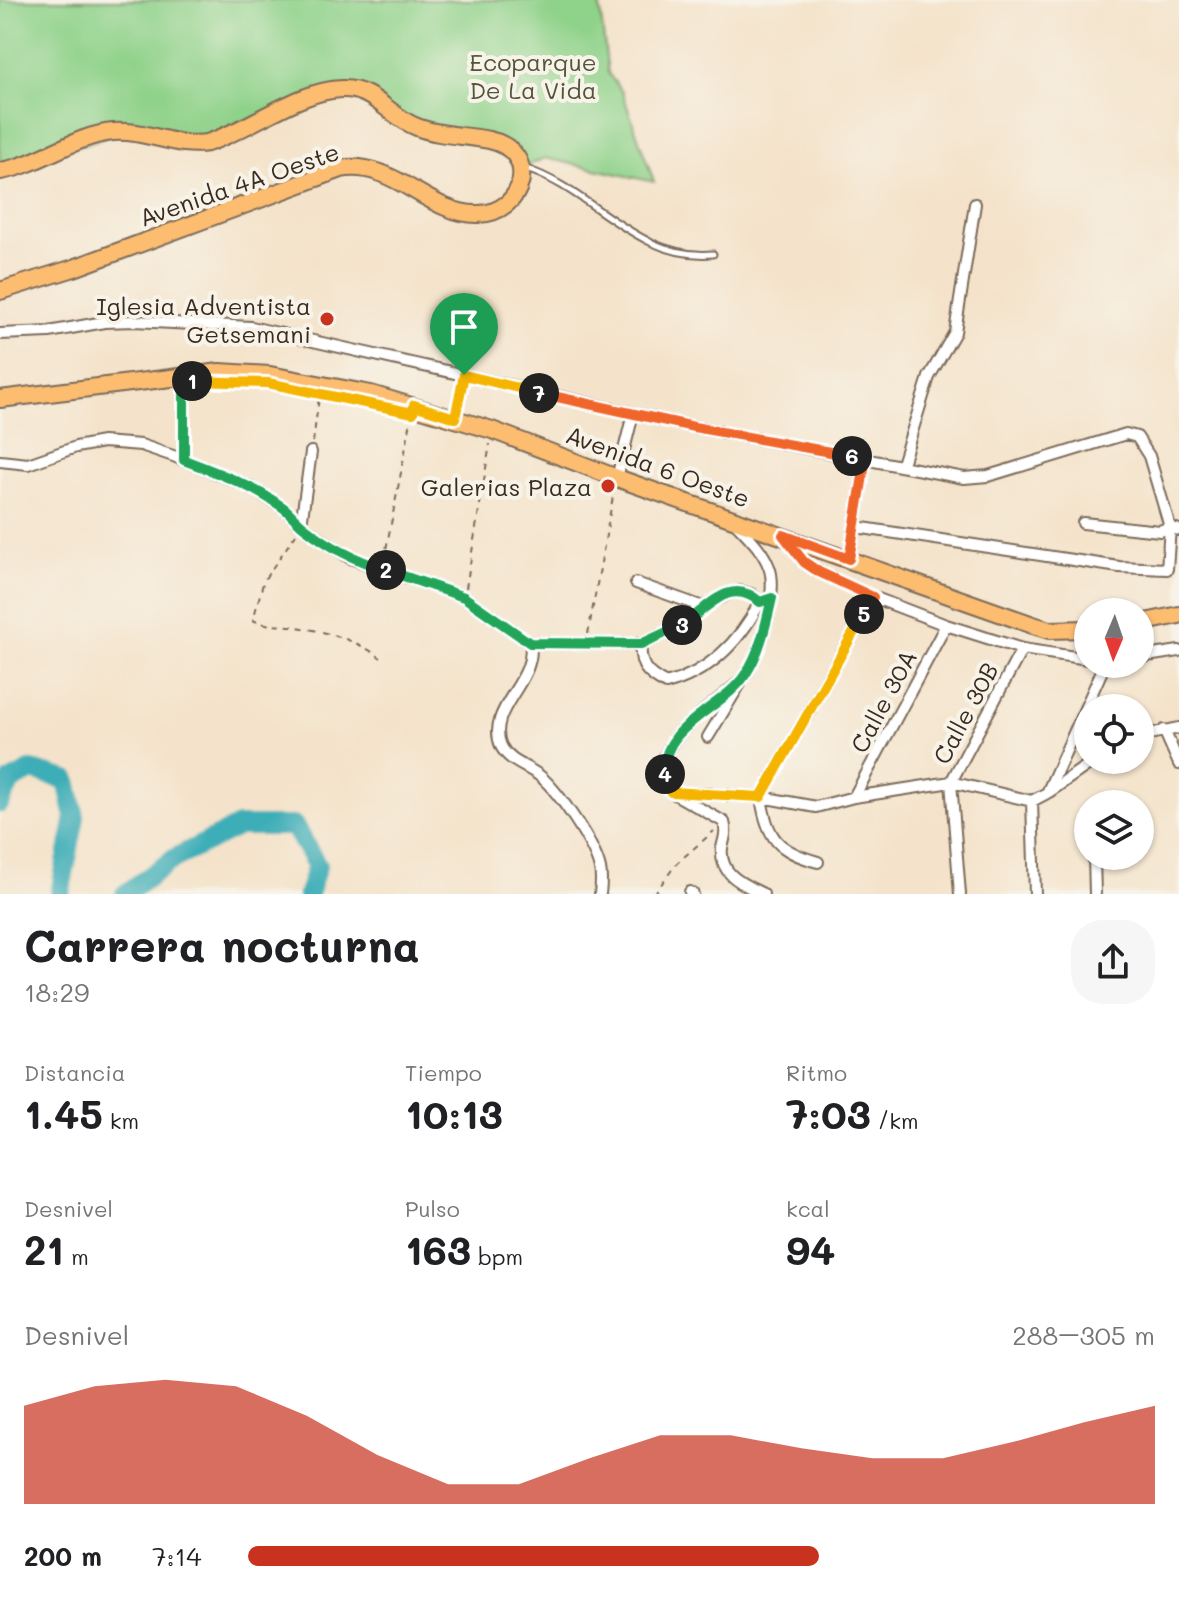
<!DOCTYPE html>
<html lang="es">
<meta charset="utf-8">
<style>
body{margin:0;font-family:Mali,sans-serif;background:#f6f6f6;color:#202124;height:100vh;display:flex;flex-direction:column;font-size:30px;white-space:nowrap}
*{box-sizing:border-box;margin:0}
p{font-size:26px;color:#757577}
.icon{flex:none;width:44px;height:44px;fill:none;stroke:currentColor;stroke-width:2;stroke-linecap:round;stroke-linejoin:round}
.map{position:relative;height:894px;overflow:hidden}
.sheet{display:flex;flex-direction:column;background:#fff;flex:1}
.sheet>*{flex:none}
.needle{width:52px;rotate:182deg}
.buttons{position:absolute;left:1074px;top:598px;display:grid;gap:16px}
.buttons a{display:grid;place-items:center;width:80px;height:80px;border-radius:50%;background:#fff;box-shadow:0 2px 6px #0004;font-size:40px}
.pin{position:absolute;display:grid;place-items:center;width:68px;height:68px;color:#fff;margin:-82px -34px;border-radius:50% 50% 50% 0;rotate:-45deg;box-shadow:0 0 8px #0007}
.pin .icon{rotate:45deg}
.km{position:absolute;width:40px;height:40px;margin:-20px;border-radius:50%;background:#222;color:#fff;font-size:22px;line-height:40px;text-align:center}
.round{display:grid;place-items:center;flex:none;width:84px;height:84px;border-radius:32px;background:#f6f6f6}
.overview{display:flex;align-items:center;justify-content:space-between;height:136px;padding:0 24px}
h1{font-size:44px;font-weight:700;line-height:60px}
.figures{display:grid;grid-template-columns:repeat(3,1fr);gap:12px;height:136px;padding:8px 24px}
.figures div{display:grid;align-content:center}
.figures b{font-size:40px;font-weight:700}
.figures small{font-size:22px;font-weight:400}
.figures p{font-size:22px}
.chart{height:224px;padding:16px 24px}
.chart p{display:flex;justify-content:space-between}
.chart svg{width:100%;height:144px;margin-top:8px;fill:#c8321e;opacity:.7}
ul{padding:0 24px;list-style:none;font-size:26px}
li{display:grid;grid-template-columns:128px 96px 1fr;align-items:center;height:60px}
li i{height:20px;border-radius:10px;background:#c8321e}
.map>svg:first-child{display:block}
</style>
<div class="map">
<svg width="1179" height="894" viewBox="0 0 1179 894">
<rect width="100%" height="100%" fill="#f7f3e8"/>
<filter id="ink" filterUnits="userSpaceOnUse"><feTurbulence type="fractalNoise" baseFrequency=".0125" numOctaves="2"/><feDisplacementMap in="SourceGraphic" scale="16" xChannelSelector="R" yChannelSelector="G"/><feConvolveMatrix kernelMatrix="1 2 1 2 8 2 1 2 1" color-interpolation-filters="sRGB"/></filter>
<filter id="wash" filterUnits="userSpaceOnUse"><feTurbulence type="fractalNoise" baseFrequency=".006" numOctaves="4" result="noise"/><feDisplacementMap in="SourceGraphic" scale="32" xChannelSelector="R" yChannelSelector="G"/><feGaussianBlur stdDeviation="1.8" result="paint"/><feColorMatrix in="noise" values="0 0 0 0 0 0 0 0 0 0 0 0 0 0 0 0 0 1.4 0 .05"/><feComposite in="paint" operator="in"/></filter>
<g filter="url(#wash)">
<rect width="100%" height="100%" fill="#f4e3ca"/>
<!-- park -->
<path fill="#8fd28a" stroke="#657e54" stroke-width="2" d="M 0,0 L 599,0 L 608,73 L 622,92 L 654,182 L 545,158 L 522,168 L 515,155 L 437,133 L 343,89 L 213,141 L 122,132 L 0,171 Z"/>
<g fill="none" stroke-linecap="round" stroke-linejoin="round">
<!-- river -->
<path stroke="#3cadb7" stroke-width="20" d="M 0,803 L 11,781 L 32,770 L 67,780 L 75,817 L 60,894
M 125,894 L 175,858 L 239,826 L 294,826 L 317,866 L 308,894"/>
</g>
</g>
<g filter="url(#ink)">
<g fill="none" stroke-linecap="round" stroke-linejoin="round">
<defs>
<path id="lane" d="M 523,168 C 591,188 636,261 713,254"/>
<path id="street" d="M 0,334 L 49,332 L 104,322 L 134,321 L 251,327 L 694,427 L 964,478 L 988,476 L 1126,434 L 1137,437 L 1149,456 L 1170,527 L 1167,569 L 1119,567 L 856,527
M 0,461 L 28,464 L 76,447 L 103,442 L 141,445 L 176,457 L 248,486 L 284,508 L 301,525 L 350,558 L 464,597 L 530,643
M 902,464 L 929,377 L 955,332 L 975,204
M 617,478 L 633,414
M 736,523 C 748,536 763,550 769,567 C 779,591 759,659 743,678 C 718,706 637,745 671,792 L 724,822 C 727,832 724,839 722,848 C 719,875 743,884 763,894
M 1083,523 L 1160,531 L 1170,527 L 1179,530
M 301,525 L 311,452
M 787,540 L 804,562 L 819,572 L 873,597 L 946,625 L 1022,649 L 1088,659
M 849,559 L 866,458
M 636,583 L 703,607
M 530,643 C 538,681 485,709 501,746 C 509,762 527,766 540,776 C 559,792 595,845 600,869 C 602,878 601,886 600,894
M 530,643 L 641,644 L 686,623 L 703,607 L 728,594 L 740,591 L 751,594 L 760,602
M 641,644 C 639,666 647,674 666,684 C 710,672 740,641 760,602 L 766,600
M 1140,657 L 1179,651
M 1164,730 L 1179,764
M 1140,736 L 1179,728
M 708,737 L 740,684
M 673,792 L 761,797 L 816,807 L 854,797 L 951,782 L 1032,801
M 1049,792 L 1095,760
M 854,797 L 946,625
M 1094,856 L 1095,894
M 818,862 C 778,851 767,839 761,797 L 873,597
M 690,892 L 693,894
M 960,894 L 951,782 L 1022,649
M 1035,894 L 1032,801 L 1047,793 L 1105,664"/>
<path id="primary" d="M 0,171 C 40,165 72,136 113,132 C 145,129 175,148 207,143 C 249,130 299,90 342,89 C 374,88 390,117 417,127 C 440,136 465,135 489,140 C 541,151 525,213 478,214 C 429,215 393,159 341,169 L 74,268 L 0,291
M 0,399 L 220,372 L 270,375 L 371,394 L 492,430 L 617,478 L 1033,625 L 1049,630 L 1088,629
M 1140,623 L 1179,615"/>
</defs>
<!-- lane casing -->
<use href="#lane" stroke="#7c6b5a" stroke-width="9"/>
<!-- street casing -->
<use href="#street" stroke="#7c6b5a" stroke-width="14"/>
<!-- primary casing -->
<use href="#primary" stroke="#7c6b5a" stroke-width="20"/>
<!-- path -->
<path stroke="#7c6b5a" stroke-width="2" stroke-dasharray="6 6" stroke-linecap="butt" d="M 458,405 L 462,384
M 313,442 L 319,397
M 185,449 L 185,392
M 296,534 L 264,580 L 253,620 C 265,626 278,625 291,626 C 323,631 356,639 381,658
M 384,560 L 411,421
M 466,588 L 490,444
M 588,634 L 614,491
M 654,894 L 677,863 L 714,831"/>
<!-- lane -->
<use href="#lane" stroke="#fff" stroke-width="5"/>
<!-- street -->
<use href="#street" stroke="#fff" stroke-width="10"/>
<!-- primary -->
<use href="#primary" stroke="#fcbd6f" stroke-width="16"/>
<!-- path-bridge -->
<path stroke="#7c6b5a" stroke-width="2" stroke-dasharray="6 6" stroke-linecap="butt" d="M 852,564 L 855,553"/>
</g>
</g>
<g fill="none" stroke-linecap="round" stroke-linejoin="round" filter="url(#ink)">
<defs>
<path id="split-1" d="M 192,381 L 268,383 L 413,413 L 414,405 L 455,418 L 464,375"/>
<path id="split-2" d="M 192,381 L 184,382 L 184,460 C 218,473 251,485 281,506 C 289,511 295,520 304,527 C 331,548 353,559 386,570"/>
<path id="split-3" d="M 386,570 L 464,597 L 530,643 L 641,644 L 682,625"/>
<path id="split-4" d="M 665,774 C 659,726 724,708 745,675 C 760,653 766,624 772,598 L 760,602 C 729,575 707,610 682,625"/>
<path id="split-5" d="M 665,774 L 666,785 L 671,792 L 761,797 L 864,614"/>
<path id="split-6" d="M 852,456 L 866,458 L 849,559 L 783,535 L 804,562 L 819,572 L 873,597 L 864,614"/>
<path id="split-7" d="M 539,393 L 694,427 L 852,456"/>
<path id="split-8" d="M 464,375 L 539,393"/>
</defs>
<!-- split-1 casing -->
<use href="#split-1" stroke="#fff" stroke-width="16"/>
<!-- split-2 casing -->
<use href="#split-2" stroke="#fff" stroke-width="16"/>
<!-- split-3 casing -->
<use href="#split-3" stroke="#fff" stroke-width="16"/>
<!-- split-4 casing -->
<use href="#split-4" stroke="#fff" stroke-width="16"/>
<!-- split-5 casing -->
<use href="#split-5" stroke="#fff" stroke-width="16"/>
<!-- split-6 casing -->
<use href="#split-6" stroke="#fff" stroke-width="16"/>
<!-- split-7 casing -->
<use href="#split-7" stroke="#fff" stroke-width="16"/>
<!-- split-8 casing -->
<use href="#split-8" stroke="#fff" stroke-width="16"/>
<!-- split-1 -->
<use href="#split-1" stroke="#f5b400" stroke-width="10"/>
<!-- split-2 -->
<use href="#split-2" stroke="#22a559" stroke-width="10"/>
<!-- split-3 -->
<use href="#split-3" stroke="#22a559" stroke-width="10"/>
<!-- split-4 -->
<use href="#split-4" stroke="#22a559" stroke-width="10"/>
<!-- split-5 -->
<use href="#split-5" stroke="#f5b400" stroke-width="10"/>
<!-- split-6 -->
<use href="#split-6" stroke="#f0652b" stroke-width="10"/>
<!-- split-7 -->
<use href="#split-7" stroke="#f0652b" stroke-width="10"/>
<!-- split-8 -->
<use href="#split-8" stroke="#f5b400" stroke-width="10"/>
</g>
<!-- markers -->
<g fill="#c8321e" stroke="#f7f3e8" stroke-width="3">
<circle cx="327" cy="319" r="8"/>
<circle cx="608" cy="486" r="8"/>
</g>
<g text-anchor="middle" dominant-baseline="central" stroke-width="8" stroke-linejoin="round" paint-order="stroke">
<!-- park labels -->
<g font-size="24" fill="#505439" stroke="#f7f3e8">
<text x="533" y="61">Ecoparque<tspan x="533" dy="28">De La Vida</tspan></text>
</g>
<!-- street labels -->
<g font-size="24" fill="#3b2a1e" stroke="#f7f3e8">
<text transform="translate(239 184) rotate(-19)">Avenida 4A Oeste</text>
<text transform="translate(658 466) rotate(20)">Avenida 6 Oeste</text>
<text transform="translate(883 701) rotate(-62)">Calle 30A</text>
<text transform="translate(965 713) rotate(-62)">Calle 30B</text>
</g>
<!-- poi labels -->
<g font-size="24" fill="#3b2a1e" stroke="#f7f3e8" text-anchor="end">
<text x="311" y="305">Iglesia Adventista<tspan x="311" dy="28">Getsemani</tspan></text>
<text x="592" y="486">Galerias Plaza</text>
</g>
</g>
</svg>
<div class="buttons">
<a><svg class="needle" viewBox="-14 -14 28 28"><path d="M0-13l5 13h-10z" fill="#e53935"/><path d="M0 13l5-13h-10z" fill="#757577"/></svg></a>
<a><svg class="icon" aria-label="locate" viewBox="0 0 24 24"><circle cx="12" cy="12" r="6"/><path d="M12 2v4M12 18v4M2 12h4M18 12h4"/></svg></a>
<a><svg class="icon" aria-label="layers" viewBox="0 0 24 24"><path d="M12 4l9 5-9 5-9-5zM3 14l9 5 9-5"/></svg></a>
</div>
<div class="pin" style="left:464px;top:375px;background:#1e9e55"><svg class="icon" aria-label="arrive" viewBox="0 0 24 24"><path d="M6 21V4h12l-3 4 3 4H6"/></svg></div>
<b class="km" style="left:192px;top:381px">1</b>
<b class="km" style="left:386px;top:570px">2</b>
<b class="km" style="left:682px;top:625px">3</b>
<b class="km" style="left:665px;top:774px">4</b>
<b class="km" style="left:864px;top:614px">5</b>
<b class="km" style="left:852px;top:456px">6</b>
<b class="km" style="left:539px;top:393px">7</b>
</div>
<section class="sheet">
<div class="overview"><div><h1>Carrera nocturna</h1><p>18:29</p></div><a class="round"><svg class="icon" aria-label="share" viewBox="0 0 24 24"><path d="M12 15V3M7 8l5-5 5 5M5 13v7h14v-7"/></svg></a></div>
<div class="figures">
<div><p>Distancia</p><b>1.45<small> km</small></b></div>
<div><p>Tiempo</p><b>10:13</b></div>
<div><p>Ritmo</p><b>7:03<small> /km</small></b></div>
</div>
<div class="figures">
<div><p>Desnivel</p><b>21<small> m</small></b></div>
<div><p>Pulso</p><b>163<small> bpm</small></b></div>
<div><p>kcal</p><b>94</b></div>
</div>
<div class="chart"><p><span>Desnivel</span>288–305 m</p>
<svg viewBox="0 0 160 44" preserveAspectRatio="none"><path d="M0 44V14L10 8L20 6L30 8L40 17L50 29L60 38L70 38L80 30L90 23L100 23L110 27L120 30L130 30L140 25L150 19L160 14V44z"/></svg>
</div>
<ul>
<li><b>200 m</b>7:14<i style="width:63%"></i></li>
</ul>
</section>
